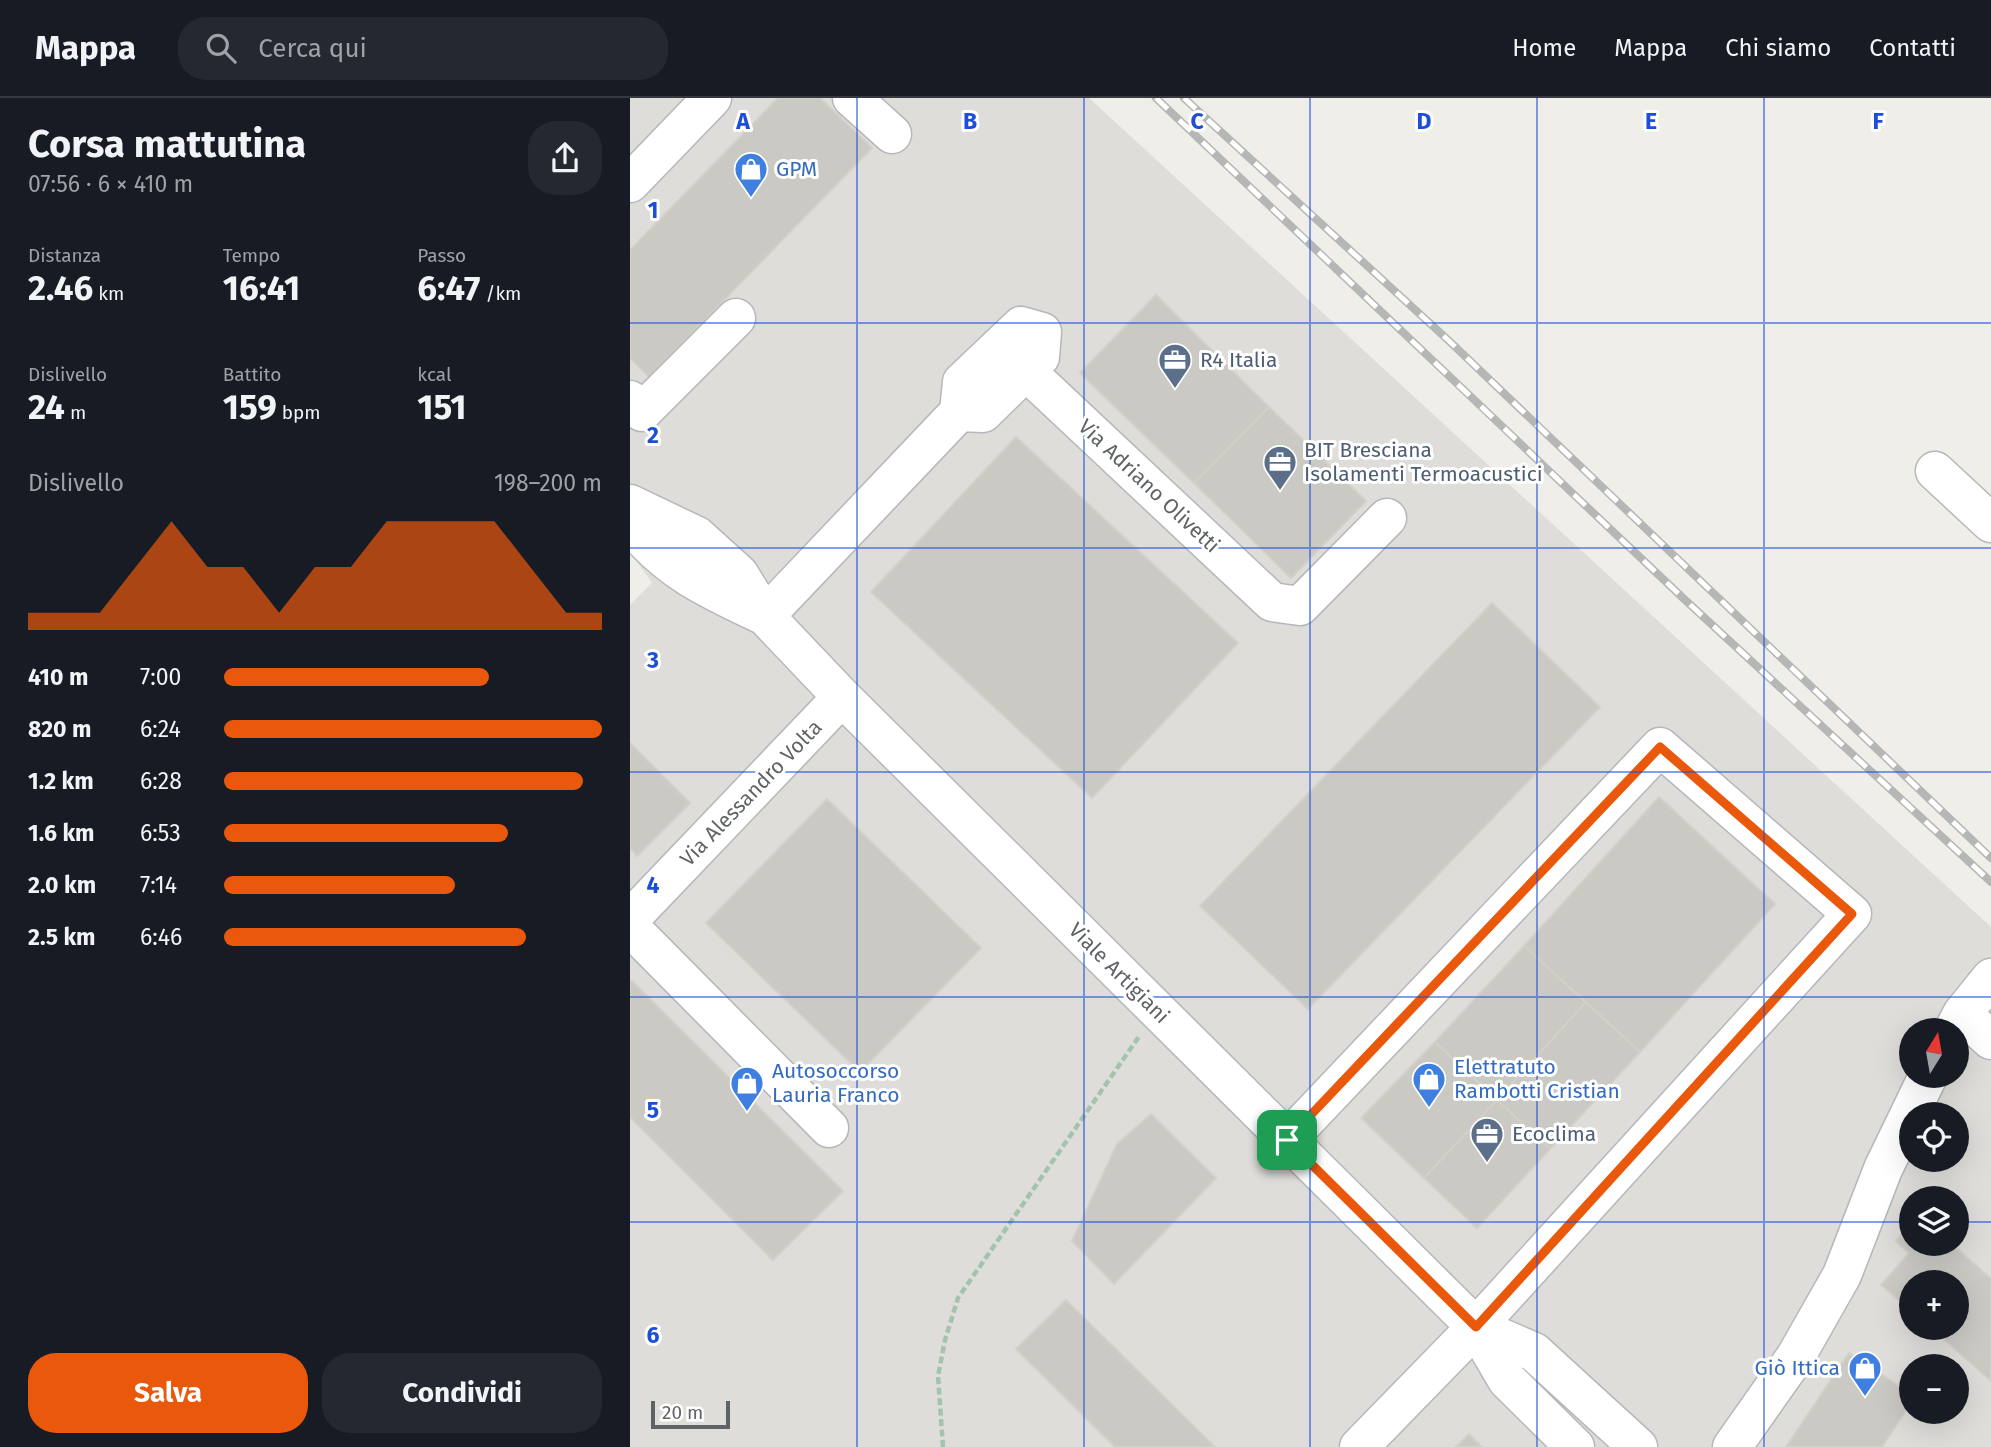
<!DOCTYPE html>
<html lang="it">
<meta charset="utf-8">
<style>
body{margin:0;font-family:"Fira Sans",sans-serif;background:#242831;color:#f1f3f6;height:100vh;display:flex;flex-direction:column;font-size:26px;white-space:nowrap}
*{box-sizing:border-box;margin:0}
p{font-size:23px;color:#9ea1a6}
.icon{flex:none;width:38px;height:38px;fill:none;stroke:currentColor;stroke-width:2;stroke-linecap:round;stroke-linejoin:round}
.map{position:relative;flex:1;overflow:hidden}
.sheet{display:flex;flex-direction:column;background:#171b24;width:630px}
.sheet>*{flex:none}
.needle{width:46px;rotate:11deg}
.buttons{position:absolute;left:1269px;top:920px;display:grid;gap:14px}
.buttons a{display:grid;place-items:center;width:70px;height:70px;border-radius:50%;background:#171b24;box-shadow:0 7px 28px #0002;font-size:35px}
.scale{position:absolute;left:21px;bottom:18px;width:79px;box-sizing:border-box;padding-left:7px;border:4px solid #5f6266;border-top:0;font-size:19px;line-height:24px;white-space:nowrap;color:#5f6266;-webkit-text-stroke:5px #fff;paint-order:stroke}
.pin{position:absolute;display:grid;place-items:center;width:60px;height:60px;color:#fff;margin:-30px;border-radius:14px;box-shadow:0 4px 10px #0006}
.round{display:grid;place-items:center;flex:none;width:74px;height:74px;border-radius:28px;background:#242831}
.summary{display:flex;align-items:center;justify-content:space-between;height:119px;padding:0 28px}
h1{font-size:38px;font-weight:700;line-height:52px}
.stats{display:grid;grid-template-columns:repeat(3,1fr);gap:10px;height:119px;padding:7px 28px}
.stats div{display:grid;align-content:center}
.stats b{font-size:35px;font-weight:700}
.stats small{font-size:19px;font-weight:400}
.stats p{font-size:19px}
.chart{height:196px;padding:14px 28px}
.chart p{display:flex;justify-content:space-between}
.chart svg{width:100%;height:126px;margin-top:7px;fill:#ea580c;opacity:.7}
.primary-button{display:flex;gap:14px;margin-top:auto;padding:14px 28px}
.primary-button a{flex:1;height:80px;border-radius:28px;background:#ea580c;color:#fff;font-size:28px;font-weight:700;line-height:80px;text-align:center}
.primary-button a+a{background:#242831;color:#f1f3f6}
ul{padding:0 28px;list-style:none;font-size:23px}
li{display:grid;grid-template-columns:112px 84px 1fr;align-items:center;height:52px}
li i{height:18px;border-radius:9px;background:#ea580c}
header{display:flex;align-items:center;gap:42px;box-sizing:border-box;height:98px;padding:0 35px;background:#171b24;border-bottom:2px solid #363941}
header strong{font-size:33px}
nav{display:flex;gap:38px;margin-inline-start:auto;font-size:24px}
.search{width:490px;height:63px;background:#242831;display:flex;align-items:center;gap:18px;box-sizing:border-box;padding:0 24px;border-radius:28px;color:#9ea1a6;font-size:26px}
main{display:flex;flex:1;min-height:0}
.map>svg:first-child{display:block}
</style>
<header>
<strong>Mappa</strong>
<div class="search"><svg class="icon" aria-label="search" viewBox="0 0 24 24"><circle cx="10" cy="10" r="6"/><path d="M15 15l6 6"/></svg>Cerca qui</div>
<nav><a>Home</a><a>Mappa</a><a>Chi siamo</a><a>Contatti</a></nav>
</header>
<main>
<section class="sheet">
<div class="summary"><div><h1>Corsa mattutina</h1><p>07:56 · 6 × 410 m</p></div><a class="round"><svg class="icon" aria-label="share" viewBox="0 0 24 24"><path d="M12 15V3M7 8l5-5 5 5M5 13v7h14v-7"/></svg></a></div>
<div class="stats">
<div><p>Distanza</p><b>2.46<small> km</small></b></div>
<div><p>Tempo</p><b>16:41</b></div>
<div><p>Passo</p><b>6:47<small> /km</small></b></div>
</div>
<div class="stats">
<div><p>Dislivello</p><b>24<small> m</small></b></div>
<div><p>Battito</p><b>159<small> bpm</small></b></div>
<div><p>kcal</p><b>151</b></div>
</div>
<div class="chart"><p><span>Dislivello</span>198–200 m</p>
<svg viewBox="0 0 160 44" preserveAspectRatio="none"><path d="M0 44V38L10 38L20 38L30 22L40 6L50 22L60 22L70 38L80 22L90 22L100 6L110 6L120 6L130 6L140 22L150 38L160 38V44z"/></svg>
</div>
<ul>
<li><b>410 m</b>7:00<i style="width:70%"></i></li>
<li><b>820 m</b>6:24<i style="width:100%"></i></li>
<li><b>1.2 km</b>6:28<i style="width:95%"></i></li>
<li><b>1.6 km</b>6:53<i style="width:75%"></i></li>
<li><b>2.0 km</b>7:14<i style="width:61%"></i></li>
<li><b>2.5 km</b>6:46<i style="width:80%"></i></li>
</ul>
<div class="primary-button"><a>Salva</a><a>Condividi</a></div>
</section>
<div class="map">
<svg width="1361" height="1349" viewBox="0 0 1361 1349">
<rect width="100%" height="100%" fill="#efeee8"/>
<!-- industrial -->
<path fill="#deddda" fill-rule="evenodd" d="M 0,0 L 459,0 L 1361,829 L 1361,1349 L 0,1349 L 0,507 L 22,485 L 0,454 ZM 1281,933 L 1326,933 L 1326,978 L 1281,978 ZM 1281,1017 L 1326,1017 L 1326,1062 L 1281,1062 ZM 1281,1101 L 1326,1101 L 1326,1146 L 1281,1146 ZM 1281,1185 L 1326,1185 L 1326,1230 L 1281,1230 ZM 1281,1269 L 1326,1269 L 1326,1314 L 1281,1314 Z"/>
<!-- building -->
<path fill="#cbc9c4" stroke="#d3d0c7" stroke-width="2" d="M 148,0 L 190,0 L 242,50 L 19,279 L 0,260 L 0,152 Z
M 526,197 L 639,309 L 564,385 L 450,275 Z
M 639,309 L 736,403 L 661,480 L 564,385 Z
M 386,339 L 608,545 L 462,700 L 241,494 Z
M 862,505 L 970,609 L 678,911 L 570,808 Z
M 0,645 L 60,705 L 7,758 L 0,750 Z
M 1029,699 L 1145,806 L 1010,954 L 894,848 Z
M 197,701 L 351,850 L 230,974 L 76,825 Z
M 894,848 L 956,904 L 867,1002 L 805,944 Z
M 2,883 L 213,1093 L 143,1162 L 0,1019 L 0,885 Z
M 956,904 L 1010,954 L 920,1051 L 867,1002 Z
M 805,944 L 867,1002 L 794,1080 L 731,1020 Z
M 867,1002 L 920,1051 L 847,1130 L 794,1080 Z
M 521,1016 L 586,1080 L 484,1186 L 442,1143 L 487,1046 Z
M 1281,1126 L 1281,1146 L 1322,1146 L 1361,1181 L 1361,1283 L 1301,1230 L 1326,1230 L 1326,1185 L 1281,1185 L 1281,1213 L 1251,1187 L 1279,1155 L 1266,1143 Z
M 436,1202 L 585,1349 L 485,1349 L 386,1251 Z
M 1219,1255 L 1281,1296 L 1281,1305 L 1252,1349 L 1156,1349 Z
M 839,1336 L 852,1349 L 826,1349 Z"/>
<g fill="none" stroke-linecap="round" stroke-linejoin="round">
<defs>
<path id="minor" d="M 222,0 L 262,36
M 0,85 L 82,0
M 391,228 L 412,234 L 410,259 L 353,315 L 329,314 L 332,284 Z
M 396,273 L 642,504 L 670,508 L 757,420
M 0,302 L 12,314 L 106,220
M 1305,373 L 1361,425
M 0,406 L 67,438 L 109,476 L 135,518 L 212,599 L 846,1229 L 877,1282 L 945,1349
M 0,426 C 40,475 80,492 135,518
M 135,518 L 329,314
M 0,821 L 212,599
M 0,829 L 199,1030
M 1332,916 L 1361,942
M 1323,933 L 1332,916 L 1361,880
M 657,1042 L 1030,649 L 1222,816 L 846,1229 L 729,1349
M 846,1229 L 904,1254 L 1008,1349
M 1102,1349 L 1166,1258 L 1212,1177 L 1253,1071 L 1298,978"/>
</defs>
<!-- minor casing -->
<use href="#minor" stroke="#b5b7ba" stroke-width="41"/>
<!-- path -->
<path stroke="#a2c3ac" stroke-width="4.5" stroke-dasharray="7 3.5" stroke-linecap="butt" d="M 313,1349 L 308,1278 L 315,1242 L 328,1200 L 510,937"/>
<!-- minor -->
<use href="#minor" stroke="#fff" stroke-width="38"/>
<defs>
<path id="rail" d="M 526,0 L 1053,500 L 1361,784
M 554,0 L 817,241 L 1361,760"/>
</defs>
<!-- rail casing -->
<use href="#rail" stroke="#b5b6b6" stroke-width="8"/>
<!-- rail -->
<use href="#rail" stroke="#fff" stroke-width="5" stroke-dasharray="16" stroke-linecap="butt"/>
</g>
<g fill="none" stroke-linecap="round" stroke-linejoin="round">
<defs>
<path id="route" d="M 1030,649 L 1222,816 L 846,1229 L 657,1042 Z"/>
</defs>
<!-- route casing -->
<use href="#route" stroke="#fff" stroke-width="14"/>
<!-- route -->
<use href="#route" stroke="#ea580c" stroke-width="9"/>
</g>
<!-- grid -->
<path fill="none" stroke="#1d4ed8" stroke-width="2" stroke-opacity="0.55" d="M 227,0 L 227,1349M 454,0 L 454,1349M 680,0 L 680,1349M 907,0 L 907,1349M 1134,0 L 1134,1349M 0,225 L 1361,225M 0,450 L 1361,450M 0,674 L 1361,674M 0,899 L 1361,899M 0,1124 L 1281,1124M 1326,1124 L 1361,1124"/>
<!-- icons -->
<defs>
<symbol id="shop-pin" viewBox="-11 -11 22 30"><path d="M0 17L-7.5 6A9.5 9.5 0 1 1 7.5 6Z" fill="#3f7fe0" stroke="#fff"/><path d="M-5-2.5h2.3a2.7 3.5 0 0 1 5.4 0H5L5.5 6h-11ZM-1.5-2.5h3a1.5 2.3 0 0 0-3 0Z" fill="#fff"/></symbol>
<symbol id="office-pin" viewBox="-11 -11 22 30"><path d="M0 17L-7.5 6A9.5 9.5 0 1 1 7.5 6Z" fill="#5c6f8a" stroke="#fff"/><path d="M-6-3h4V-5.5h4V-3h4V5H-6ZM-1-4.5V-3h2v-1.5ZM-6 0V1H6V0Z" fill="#fff"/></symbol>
</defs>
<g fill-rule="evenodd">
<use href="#shop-pin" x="102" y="52" width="38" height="52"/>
<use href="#office-pin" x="526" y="243" width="38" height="52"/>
<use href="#office-pin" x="631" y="345" width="38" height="52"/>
<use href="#shop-pin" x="780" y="962" width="38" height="52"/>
<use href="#shop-pin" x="98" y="966" width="38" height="52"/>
<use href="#office-pin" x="838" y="1017" width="38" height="52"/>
<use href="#shop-pin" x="1216" y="1251" width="38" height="52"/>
</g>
<g text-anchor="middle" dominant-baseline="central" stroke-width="6" stroke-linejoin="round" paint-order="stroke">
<!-- shop labels -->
<g font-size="21" fill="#366cbe" stroke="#fff" text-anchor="start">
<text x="146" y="71">GPM</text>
<text x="824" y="969">Elettratuto<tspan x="824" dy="24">Rambotti Cristian</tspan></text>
<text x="142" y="973">Autosoccorso<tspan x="142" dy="24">Lauria Franco</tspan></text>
<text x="1210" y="1270" text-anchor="end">Giò Ittica</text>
</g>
<!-- service labels -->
<g font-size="21" fill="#4e5e75" stroke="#fff" text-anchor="start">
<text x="570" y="262">R4 Italia</text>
<text x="674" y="352">BIT Bresciana<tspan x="674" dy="24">Isolamenti Termoacustici</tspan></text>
<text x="882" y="1036">Ecoclima</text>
</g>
<!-- street labels -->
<g font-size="21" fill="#5f6266" stroke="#fff">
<text transform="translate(519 388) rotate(43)">Via Adriano Olivetti</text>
<text transform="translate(121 695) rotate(-46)">Via Alessandro Volta</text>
<text transform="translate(489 875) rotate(45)">Viale Artigiani</text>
</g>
</g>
<g font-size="23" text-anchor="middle" font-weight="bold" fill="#1d4ed8" stroke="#fff" stroke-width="6" stroke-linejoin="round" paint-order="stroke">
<text x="113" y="31">A</text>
<text x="340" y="31">B</text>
<text x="567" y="31">C</text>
<text x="794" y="31">D</text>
<text x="1021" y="31">E</text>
<text x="1248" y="31">F</text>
<text x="23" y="120">1</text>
<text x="23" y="345">2</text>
<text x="23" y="570">3</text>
<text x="23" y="795">4</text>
<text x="23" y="1020">5</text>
<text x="23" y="1245">6</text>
</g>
</svg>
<div class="buttons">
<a><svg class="needle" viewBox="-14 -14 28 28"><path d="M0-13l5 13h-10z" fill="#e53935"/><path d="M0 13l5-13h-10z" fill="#9ea1a6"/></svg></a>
<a><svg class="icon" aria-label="locate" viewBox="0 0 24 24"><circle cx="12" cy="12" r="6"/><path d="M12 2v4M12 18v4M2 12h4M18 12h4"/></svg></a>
<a><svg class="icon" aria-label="layers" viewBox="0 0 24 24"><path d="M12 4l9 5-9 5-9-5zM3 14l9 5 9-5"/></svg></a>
<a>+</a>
<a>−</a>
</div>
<div class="scale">20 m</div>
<div class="pin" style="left:657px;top:1042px;background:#1e9e55"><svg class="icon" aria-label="arrive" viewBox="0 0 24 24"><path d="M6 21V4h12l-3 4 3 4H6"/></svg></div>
</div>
</main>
